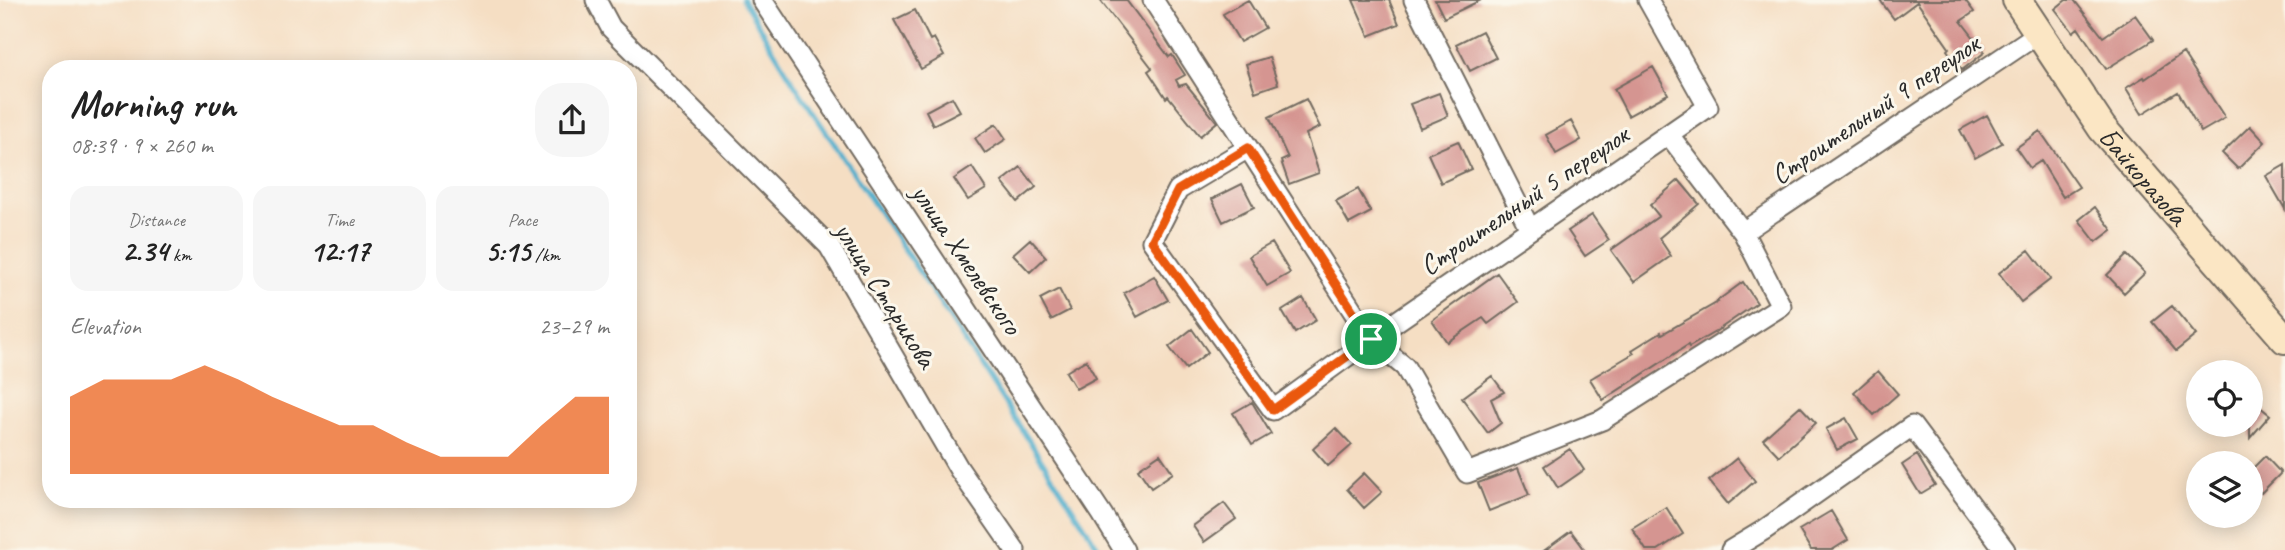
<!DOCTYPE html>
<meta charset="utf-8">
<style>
body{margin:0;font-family:Caveat,sans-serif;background:#f6f6f6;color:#222;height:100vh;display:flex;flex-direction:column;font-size:26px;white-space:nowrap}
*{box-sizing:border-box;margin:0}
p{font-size:23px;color:#767676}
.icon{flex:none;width:38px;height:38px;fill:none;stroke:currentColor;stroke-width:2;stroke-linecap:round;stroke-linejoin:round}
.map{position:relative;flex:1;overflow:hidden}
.panel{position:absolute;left:42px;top:60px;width:595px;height:448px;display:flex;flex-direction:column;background:#fff;border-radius:28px;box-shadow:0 4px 18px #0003}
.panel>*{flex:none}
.fabs{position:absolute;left:2186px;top:360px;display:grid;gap:14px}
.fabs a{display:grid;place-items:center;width:77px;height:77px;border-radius:50%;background:#fff;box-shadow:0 4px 18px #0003;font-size:35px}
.pin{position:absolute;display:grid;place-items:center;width:60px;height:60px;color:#fff;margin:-30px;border:4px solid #fff;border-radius:50%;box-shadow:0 2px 7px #0007}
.round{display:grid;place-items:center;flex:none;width:74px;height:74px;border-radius:28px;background:#f6f6f6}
.summary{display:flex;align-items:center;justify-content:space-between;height:119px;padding:0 28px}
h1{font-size:38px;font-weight:800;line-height:52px}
.stats{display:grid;grid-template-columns:repeat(3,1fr);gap:10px;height:119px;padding:7px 28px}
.stats div{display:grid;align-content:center;border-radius:18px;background:#f6f6f6;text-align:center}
.stats b{font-size:30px;font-weight:800}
.stats small{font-size:19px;font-weight:400}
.stats p{font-size:19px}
.chart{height:196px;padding:14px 28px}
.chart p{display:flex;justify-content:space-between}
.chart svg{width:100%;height:126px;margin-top:7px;fill:#ea580c;opacity:.7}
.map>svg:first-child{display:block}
</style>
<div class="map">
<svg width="2285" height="550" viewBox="0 0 2285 550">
<rect width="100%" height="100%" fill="#fbf7ec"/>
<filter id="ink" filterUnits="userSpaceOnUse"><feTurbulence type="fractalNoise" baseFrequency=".0143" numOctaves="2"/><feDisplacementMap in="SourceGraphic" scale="14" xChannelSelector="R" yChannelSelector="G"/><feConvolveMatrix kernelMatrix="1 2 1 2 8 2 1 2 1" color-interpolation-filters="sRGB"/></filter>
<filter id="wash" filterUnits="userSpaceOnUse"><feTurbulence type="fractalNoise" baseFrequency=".00686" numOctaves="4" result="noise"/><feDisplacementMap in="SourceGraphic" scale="28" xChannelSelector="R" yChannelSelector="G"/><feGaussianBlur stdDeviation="1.57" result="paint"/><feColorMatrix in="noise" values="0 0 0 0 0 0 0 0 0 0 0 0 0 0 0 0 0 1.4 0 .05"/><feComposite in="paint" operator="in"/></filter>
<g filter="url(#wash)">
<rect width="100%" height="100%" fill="#f5dec3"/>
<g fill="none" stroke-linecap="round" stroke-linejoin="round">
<!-- stream -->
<path stroke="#4dadcc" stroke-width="5" d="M 743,0 L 795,85 L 934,294 L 1100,550"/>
</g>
<g id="blocks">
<!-- building -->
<path fill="#d59591" d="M 1100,0 L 1126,0 L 1169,57 L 1172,55 L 1185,75 L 1176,80 L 1179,86 L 1186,84 L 1217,122 L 1200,136 L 1168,96 L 1166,98 L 1148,71 L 1152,68 Z
M 1248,0 L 1265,28 L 1240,42 L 1223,14 Z
M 1353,0 L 1389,0 L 1399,24 L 1369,36 Z
M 1435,0 L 1481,0 L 1444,18 Z
M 1880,0 L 1965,0 L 1974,12 L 1961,21 L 1985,52 L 1962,70 L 1947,50 L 1949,48 L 1917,2 L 1894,19 Z
M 2066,0 L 2074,0 L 2103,37 L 2135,15 L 2153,40 L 2106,69 L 2078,28 L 2073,32 L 2055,9 Z
M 915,10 L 930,40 L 934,38 L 944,56 L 921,69 L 894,20 Z
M 1482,31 L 1496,58 L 1470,71 L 1456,44 Z
M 2183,53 L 2225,118 L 2201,132 L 2178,92 L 2142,114 L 2126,88 L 2144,77 L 2145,79 Z
M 1269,57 L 1278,84 L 1255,92 L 1246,64 Z
M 1653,67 L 1668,94 L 1628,116 L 1614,89 Z
M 1439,93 L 1448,116 L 1420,128 L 1410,104 Z
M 952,97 L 960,111 L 933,125 L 926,111 Z
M 1306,99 L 1320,127 L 1306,134 L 1319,173 L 1289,184 L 1281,161 L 1288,158 L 1269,117 Z
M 1987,115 L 2002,143 L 1975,158 L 1960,130 Z
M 1571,121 L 1581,140 L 1556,154 L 1546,135 Z
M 996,124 L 1006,139 L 985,153 L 975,138 Z
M 2250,126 L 2265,142 L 2238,169 L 2222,153 Z
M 2040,131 L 2079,187 L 2063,197 L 2041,161 L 2030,168 L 2016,148 Z
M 1458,141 L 1471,169 L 1441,183 L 1428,154 Z
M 2285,165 L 2285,209 L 2266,176 Z
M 972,167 L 986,189 L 968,200 L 954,179 Z
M 1021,167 L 1036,187 L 1018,202 L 1002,182 Z
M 1679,180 L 1699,204 L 1659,238 L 1671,256 L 1634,282 L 1611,250 L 1659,216 L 1650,205 Z
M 1242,184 L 1254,207 L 1223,222 L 1212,199 Z
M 1358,189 L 1371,212 L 1349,224 L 1336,201 Z
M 2095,207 L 2112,230 L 2096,242 L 2079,220 Z
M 1592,215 L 1609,240 L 1585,256 L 1568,231 Z
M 1030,239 L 1046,257 L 1030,272 L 1013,254 Z
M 1272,243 L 1290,273 L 1267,286 L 1249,256 Z
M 2029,250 L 2051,279 L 2021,302 L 1999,273 Z
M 2127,255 L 2145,273 L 2124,293 L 2107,275 Z
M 1497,273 L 1518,302 L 1488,324 L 1483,318 L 1447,342 L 1432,320 Z
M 1154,276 L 1168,300 L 1137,317 L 1124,293 Z
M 1743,282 L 1757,303 L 1715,332 L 1689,347 L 1688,345 L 1603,400 L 1590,379 L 1634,353 L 1632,350 L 1661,332 L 1662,334 L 1718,302 L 1717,301 Z
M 1059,289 L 1070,310 L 1051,320 L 1040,299 Z
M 1303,298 L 1316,320 L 1295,333 L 1282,311 Z
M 2172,306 L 2196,335 L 2176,351 L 2152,322 Z
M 1192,329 L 1208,352 L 1186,369 L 1169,347 Z
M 1086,360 L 1096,378 L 1076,389 L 1066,372 Z
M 1878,371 L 1898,394 L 1874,415 L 1854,392 Z
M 1492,376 L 1504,392 L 1491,399 L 1501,423 L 1488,433 L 1462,398 Z
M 2250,399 L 2270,415 L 2250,438 Z
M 1252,402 L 1271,434 L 1252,445 L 1233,413 Z
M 1800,406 L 1816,423 L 1779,456 L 1763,439 Z
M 1846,418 L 1858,439 L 1837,450 L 1826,429 Z
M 1336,428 L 1352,445 L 1328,466 L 1313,449 Z
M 1570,449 L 1584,470 L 1558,488 L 1544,466 Z
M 1160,454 L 1173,473 L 1151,488 L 1138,469 Z
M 1917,455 L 1935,485 L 1920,494 L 1902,465 Z
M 2265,456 L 2281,473 L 2261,493 L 2250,483 L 2250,471 Z
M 1737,458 L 1755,481 L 1728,504 L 1709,481 Z
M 1518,468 L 1529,495 L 1489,511 L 1478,483 Z
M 1364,473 L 1382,492 L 1364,508 L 1347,489 Z
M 1224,503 L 1236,519 L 1204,542 L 1193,526 Z
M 1666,507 L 1683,534 L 1658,550 L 1646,550 L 1632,528 Z
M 1831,511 L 1848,540 L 1832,550 L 1811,550 L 1799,530 Z
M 1571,531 L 1585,550 L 1545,550 Z"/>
</g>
</g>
<g filter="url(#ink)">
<use href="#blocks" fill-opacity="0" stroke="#726a60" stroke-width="2"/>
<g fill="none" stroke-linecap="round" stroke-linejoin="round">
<defs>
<path id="street" d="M 596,0 L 611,28 L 829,246 L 959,469 L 1015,550
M 762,0 L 1102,514 L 1124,550
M 1153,0 L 1371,339 L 1405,367 L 1467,473 L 1602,420 L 1781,306 L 1743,232 L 2039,33
M 1414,0 L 1530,229
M 1669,135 L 1743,232
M 1248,148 L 1178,190 L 1152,241 L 1273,410 L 1371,339 L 1708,107 L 1648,0
M 1731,550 L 1764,530 L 1912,426 L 2005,550"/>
<g id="secondary">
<path id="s1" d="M 2017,0 L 2102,128 L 2285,339"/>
</g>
</defs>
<!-- street casing -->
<use href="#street" stroke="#726a60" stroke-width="23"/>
<!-- secondary casing -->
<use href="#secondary" stroke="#726a60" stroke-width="32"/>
<!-- street -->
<use href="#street" stroke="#fff" stroke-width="19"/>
<!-- secondary -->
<use href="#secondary" stroke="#fbe6c4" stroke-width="28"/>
</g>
</g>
<g fill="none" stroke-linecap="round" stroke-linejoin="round" filter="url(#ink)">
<defs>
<path id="route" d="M 1248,148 L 1371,339 L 1273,410 L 1152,241 L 1178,190 Z"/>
</defs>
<!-- route casing -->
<use href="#route" stroke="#fff" stroke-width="14"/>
<!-- route -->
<use href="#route" stroke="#ea580c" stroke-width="9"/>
</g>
<g text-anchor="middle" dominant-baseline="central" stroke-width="6" stroke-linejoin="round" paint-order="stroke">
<!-- street labels -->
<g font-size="28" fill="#2b2b2b" stroke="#fbf7ec">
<text transform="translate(1875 109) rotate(-34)">Строительный 9 переулок</text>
<text stroke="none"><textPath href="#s1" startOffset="217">Байкоразова</textPath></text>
<text transform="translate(1524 200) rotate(-34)">Строительный 5 переулок</text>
<text transform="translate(967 259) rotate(56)">улица Хмелевского</text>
<text transform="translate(886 295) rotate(58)">улица Старикова</text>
</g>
</g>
</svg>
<div class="fabs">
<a><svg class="icon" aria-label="locate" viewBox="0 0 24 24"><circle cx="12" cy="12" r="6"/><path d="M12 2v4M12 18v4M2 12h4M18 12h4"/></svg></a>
<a><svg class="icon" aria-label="layers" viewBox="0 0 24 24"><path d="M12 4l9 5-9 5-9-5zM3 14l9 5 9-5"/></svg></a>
</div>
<div class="pin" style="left:1371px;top:339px;background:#1e9e55"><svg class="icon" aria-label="arrive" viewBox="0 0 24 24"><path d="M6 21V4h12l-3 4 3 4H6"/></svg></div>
<section class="panel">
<div class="summary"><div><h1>Morning run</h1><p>08:39 · 9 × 260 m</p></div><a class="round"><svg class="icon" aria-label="share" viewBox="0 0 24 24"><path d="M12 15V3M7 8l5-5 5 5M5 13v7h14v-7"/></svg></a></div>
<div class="stats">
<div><p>Distance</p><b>2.34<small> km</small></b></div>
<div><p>Time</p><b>12:17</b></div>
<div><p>Pace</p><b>5:15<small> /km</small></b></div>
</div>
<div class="chart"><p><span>Elevation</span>23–29 m</p>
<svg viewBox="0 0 160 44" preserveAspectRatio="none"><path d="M0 44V17L10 11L20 11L30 11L40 6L50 11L60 17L70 22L80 27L90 27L100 33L110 38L120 38L130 38L140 27L150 17L160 17V44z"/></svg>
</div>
</section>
</div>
